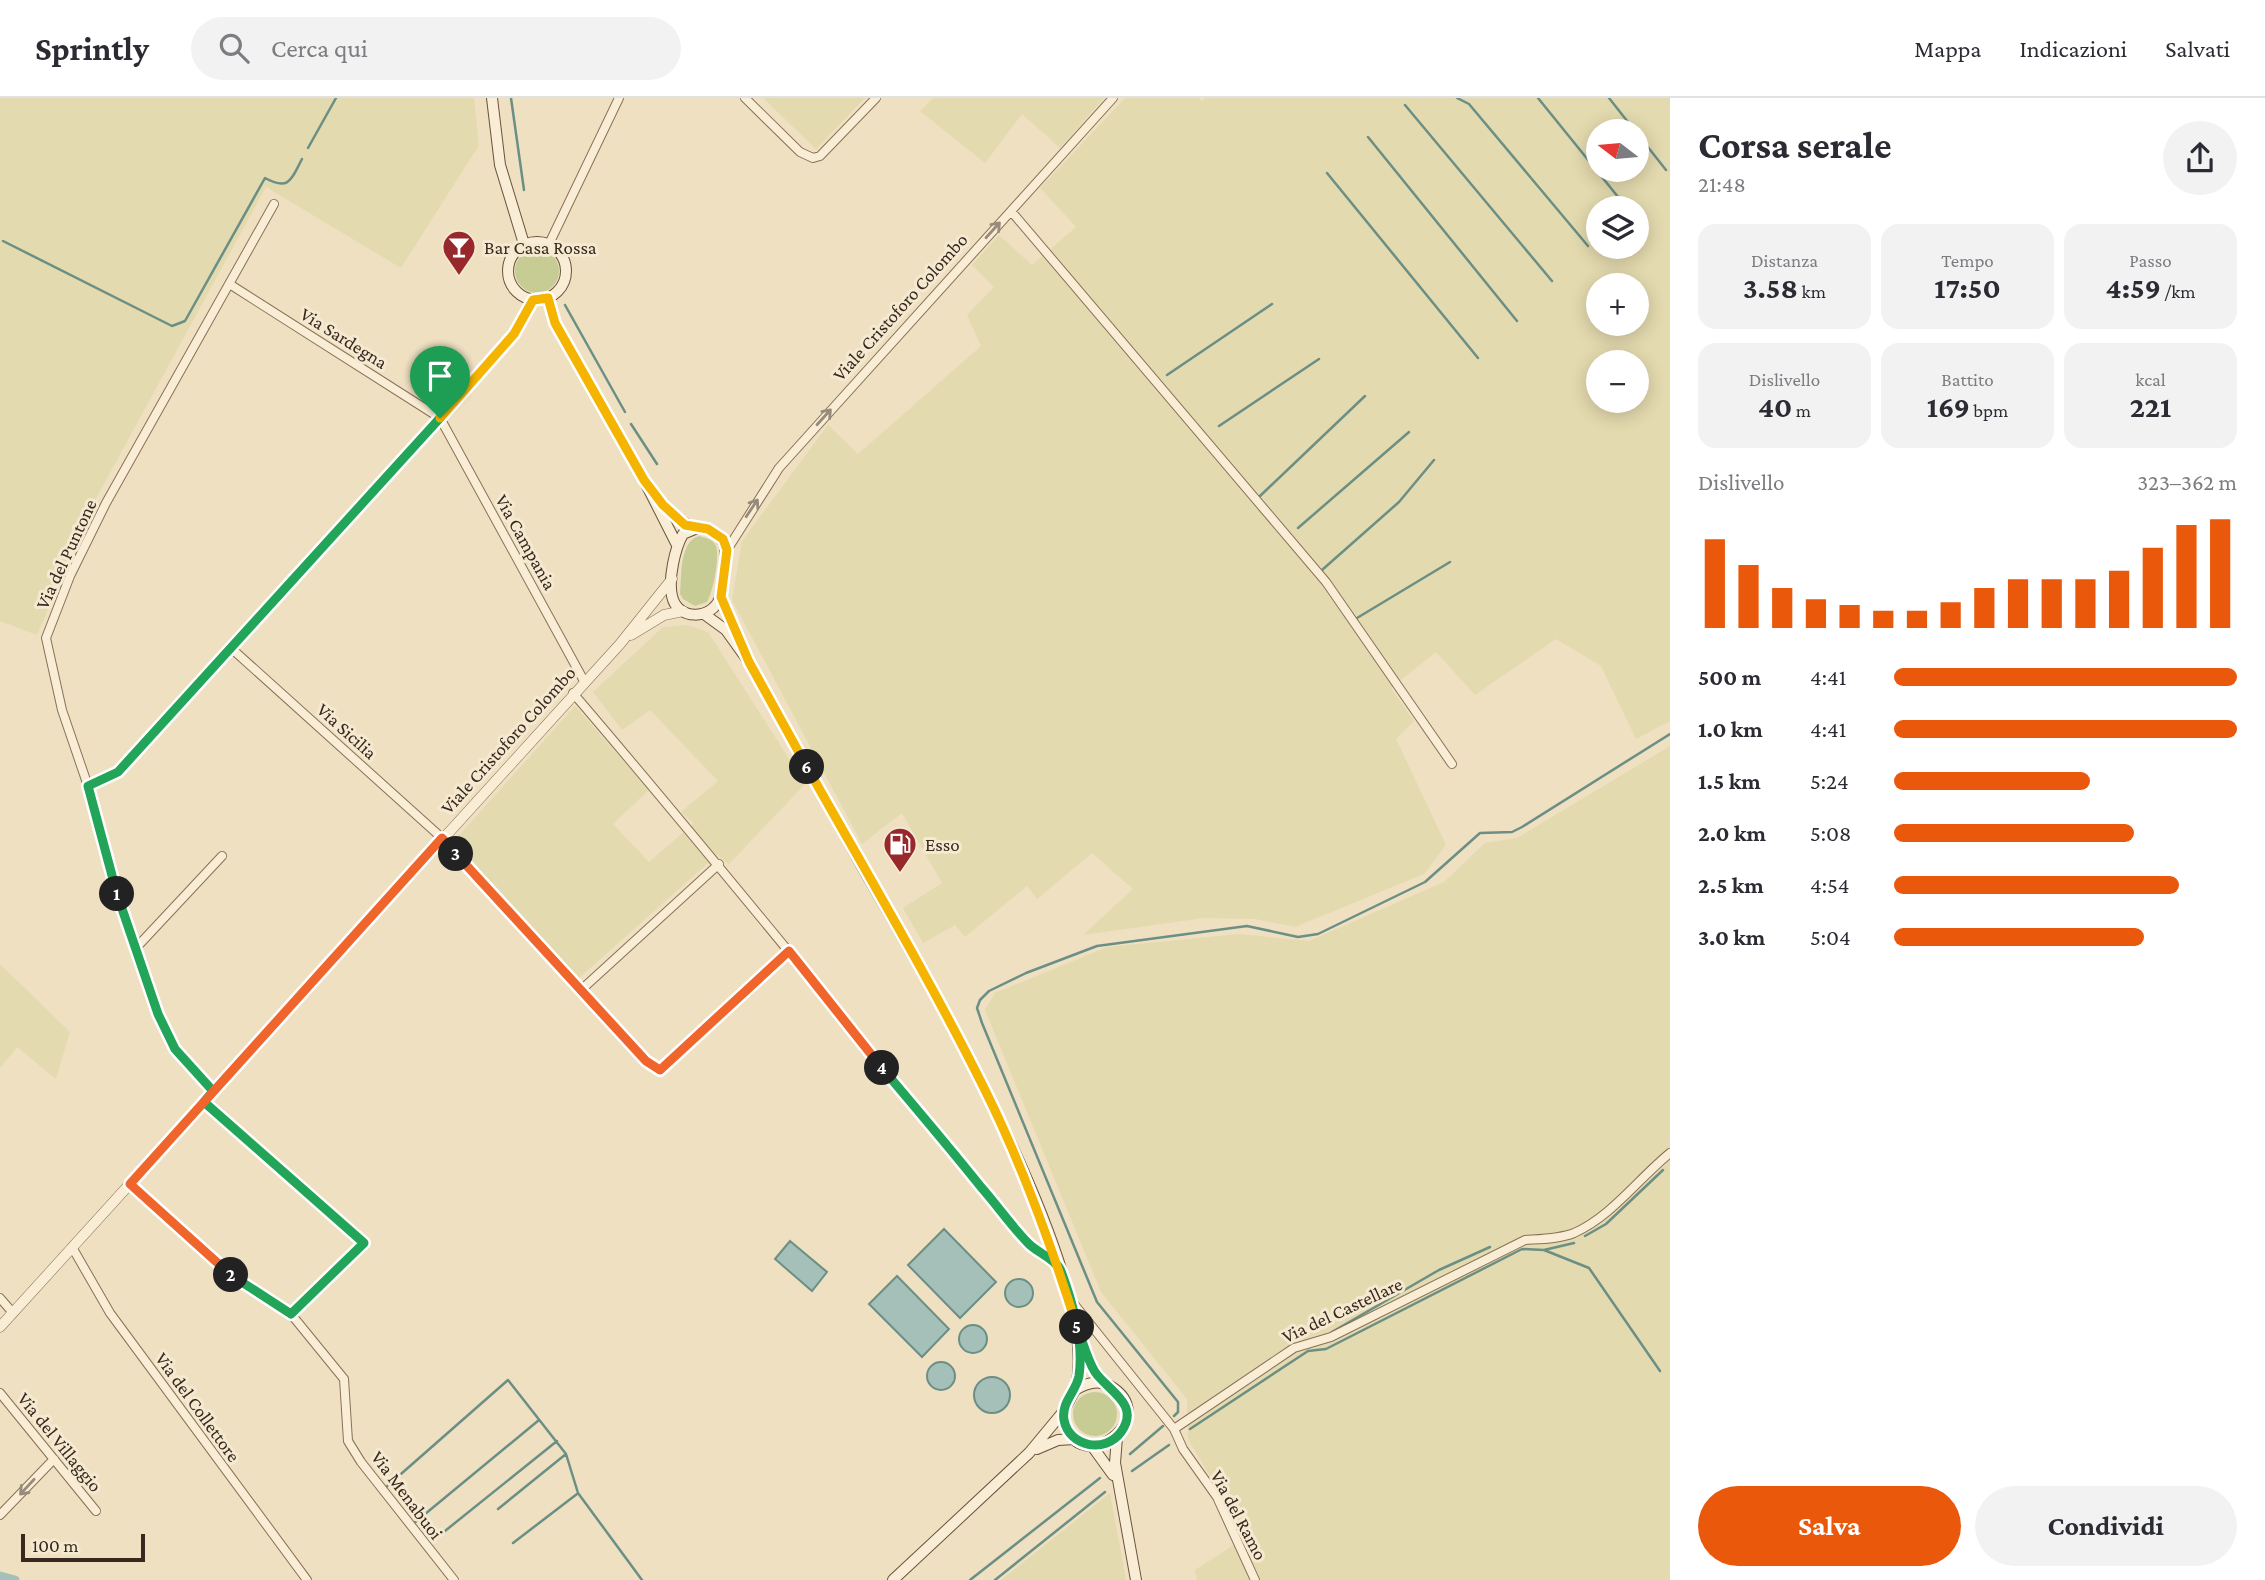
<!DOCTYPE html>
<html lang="it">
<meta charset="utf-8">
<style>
body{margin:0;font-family:"Crimson Pro",serif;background:#f2f2f3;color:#2b2b33;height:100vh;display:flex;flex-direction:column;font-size:26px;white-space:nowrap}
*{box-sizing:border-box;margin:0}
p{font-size:23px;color:#7c7c81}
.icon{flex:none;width:38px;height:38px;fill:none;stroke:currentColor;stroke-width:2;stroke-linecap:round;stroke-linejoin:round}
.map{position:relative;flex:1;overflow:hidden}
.drawer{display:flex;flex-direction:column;background:#fff;width:595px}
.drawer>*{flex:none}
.needle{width:46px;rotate:286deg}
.tools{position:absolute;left:1586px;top:21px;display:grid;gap:14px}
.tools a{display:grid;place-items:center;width:63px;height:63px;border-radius:50%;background:#fff;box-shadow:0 4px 18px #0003;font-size:35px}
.scale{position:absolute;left:21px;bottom:18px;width:124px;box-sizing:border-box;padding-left:7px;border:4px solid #37291d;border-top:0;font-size:19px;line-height:24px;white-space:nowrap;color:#37291d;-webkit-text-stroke:5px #f5ead1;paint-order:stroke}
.pin{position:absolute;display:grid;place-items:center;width:60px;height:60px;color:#fff;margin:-72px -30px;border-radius:50% 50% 50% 0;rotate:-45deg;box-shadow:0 0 7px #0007}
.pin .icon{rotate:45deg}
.km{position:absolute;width:35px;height:35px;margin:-18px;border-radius:50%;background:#222;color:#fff;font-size:19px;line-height:35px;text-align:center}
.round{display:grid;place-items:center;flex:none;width:74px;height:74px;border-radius:37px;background:#f2f2f3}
.overview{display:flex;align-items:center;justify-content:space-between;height:119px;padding:0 28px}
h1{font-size:38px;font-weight:700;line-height:52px}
.metrics{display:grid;grid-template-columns:repeat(3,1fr);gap:10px;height:119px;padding:7px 28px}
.metrics div{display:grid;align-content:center;border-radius:18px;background:#f2f2f3;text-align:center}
.metrics b{font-size:30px;font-weight:700}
.metrics small{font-size:19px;font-weight:400}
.metrics p{font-size:19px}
.chart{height:196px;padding:14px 28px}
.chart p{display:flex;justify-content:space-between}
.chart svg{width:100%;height:126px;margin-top:7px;stroke:#ea580c;stroke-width:6}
.cta{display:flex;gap:14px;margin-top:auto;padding:14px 28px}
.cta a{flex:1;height:80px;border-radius:42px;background:#ea580c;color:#fff;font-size:28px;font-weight:700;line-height:80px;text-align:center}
.cta a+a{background:#f2f2f3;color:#2b2b33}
ul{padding:0 28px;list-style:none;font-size:23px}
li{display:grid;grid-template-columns:112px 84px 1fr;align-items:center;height:52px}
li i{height:18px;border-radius:9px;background:#ea580c}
header{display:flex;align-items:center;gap:42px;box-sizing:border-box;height:98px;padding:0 35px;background:#fff;border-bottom:2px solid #e1e1e2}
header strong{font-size:33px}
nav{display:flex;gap:38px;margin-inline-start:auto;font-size:24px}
.search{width:490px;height:63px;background:#f2f2f3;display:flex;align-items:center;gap:18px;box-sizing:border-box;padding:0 24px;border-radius:38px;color:#7c7c81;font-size:26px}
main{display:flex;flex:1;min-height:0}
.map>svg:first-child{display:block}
</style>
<header>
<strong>Sprintly</strong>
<div class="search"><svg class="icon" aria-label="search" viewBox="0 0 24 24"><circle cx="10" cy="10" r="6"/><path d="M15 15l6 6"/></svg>Cerca qui</div>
<nav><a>Mappa</a><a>Indicazioni</a><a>Salvati</a></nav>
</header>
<main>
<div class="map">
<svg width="1670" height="1482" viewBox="0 0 1670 1482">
<rect width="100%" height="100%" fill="#eee0c1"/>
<!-- farmland -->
<path fill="#e4daaf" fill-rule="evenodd" d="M 0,0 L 474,0 L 479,47 L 401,170 L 266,89 L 93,406 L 37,537 L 0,523 Z
M 763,0 L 865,0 L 816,51 Z
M 933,0 L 1104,0 L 1060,50 L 1022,16 L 985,65 L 920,13 Z
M 1125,0 L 1199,0 L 1202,3 L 1205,0 L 1670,0 L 1670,623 L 1636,641 L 1601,568 L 1556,541 L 1475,597 L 1436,554 L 1391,590 L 1414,623 L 1396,641 L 1446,747 L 1424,776 L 1295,829 L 1255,821 L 1204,820 L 1083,837 L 1133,791 L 1092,755 L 1037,801 L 1027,788 L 965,839 L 955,827 L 923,845 L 903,810 L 942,785 L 902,715 L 862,746 L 732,502 L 742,443 L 828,327 L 858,356 L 981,248 L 967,217 L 994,189 L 972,167 L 999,137 L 1032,167 L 1076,129 L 1040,90 ZM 1598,33 L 1636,33 L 1636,72 L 1598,72 ZM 1598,110 L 1636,110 L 1636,149 L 1598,149 ZM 1598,187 L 1636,187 L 1636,226 L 1598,226 ZM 1598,264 L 1636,264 L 1636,303 L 1598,303 Z
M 688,527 L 708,534 L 805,686 L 729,766 L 717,757 L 579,880 L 454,743 L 575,608 L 649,692 L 613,726 L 649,764 L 694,725 L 681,714 L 718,683 L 650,612 L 622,632 L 593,594 L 663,529 Z
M 1670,648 L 1670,1482 L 1197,1482 L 1195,1472 L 1246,1439 L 1188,1341 L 1187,1301 L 1101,1194 L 985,912 L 995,895 L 1107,849 L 1239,836 L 1309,843 L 1444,784 L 1485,745 L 1517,740 Z
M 0,866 L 70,934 L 56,981 L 17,949 L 0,970 Z
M 1110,1395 L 1126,1482 L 1001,1482 Z"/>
<!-- green -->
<path fill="#c7cc95" d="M515 173a22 22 0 1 1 44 0a22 22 0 1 1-44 0Z
M 699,438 C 705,440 712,441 715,446 C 721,455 713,495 707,504 L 695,508 L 683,501 L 680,496 C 682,478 679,444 699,438 Z
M1073 1316a22 22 0 1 1 44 0a22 22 0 1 1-44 0Z"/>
<!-- water -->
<path fill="#a4c0b8" stroke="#6b8f85" stroke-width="2" d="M 944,1131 L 996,1184 L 960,1220 L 908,1167 Z
M 790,1143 L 827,1174 L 812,1193 L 775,1161 Z
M 897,1178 L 949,1231 L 922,1259 L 869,1206 Z
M1005 1195a14 14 0 1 1 28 0a14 14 0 1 1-28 0Z
M959 1241a14 14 0 1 1 28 0a14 14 0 1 1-28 0Z
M927 1278a14 14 0 1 1 28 0a14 14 0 1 1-28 0Z
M974 1297a18 18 0 1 1 36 0a18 18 0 1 1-36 0Z"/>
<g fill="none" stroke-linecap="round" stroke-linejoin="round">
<!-- stream -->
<path stroke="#6b8f85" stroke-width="2.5" d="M 511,0 L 524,92
M 1457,0 L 1469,6 L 1588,148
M 1538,0 L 1627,110
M 1609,0 L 1635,33
M 1405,7 L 1552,183
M 1636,34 L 1666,72
M 1368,39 L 1517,223
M 308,50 L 336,0
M 1327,75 L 1478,260
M 3,143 L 172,228 L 185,223 L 265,80 C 289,93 291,82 302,61
M 565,207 L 625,314
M 1167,277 L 1272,206
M 631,326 L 657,366
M 1219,328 L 1319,261
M 1260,398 L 1365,298
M 1298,430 L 1409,334
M 1322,472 L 1399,404 L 1434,362
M 1357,520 L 1450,464
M 1585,1138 L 1606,1126 L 1663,1072
M 1544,1152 L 1589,1170 L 1660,1273
M 1332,1234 L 1439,1172 L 1490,1149
M 1174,1318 L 1178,1314 L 1178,1304 L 1097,1204 L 982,925 L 977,910 L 980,902 L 989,893 L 1026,875 L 1097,848 L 1247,828 L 1298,839 L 1318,836 L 1425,784 L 1480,735 L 1512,734 L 1522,729 L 1670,636
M 1190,1331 L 1308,1253 L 1326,1251 L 1522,1151 L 1544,1152 L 1574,1145
M 1130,1356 L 1163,1328
M 1132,1373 L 1169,1347
M 385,1390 L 508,1282 L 566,1356 L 578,1395 L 642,1482
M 498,1411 L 566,1356
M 413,1426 L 539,1322
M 430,1445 L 557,1343
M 513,1445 L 577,1396
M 970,1482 L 1100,1380
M 995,1482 L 1105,1394"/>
<!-- canal -->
<path stroke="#a4c0b8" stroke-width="9" d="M 0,1478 L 15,1482"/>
<defs>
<path id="minor" d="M 745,0 L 800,54 L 813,60 L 820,58 L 876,0
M 1011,113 L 1326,484 L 1452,666
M 549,146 L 619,0
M 231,187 L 440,320 L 584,583
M 727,452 L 779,370 L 1113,0
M 231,550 L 442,740 L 646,963 L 660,972 L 789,853
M 573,595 C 728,776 877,963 1029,1146 L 1059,1169
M 88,688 L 118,674 L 514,236 L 533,202
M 135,851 L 222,758
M 581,892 L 719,766
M 213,993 L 175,951 L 158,916 L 117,796 L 88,688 L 62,612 L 46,540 L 70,478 L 106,405 L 274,106
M 204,1004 L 364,1145 L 291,1216
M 129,1086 L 234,1180 L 291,1216 L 344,1281 L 348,1343 L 361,1364 L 454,1482
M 72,1149 L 110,1215 L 307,1482
M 0,1200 L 13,1215
M 1070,1201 L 1174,1331 L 1183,1351 L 1217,1399 L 1255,1482
M 0,1295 L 96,1413
M 1174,1331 L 1294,1250 L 1331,1239 L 1525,1142 C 1541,1141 1559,1141 1574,1135 C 1611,1119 1639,1080 1670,1055
M 0,1417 L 54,1361"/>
<path id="tertiary" d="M 631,537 L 664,517 L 683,513
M 0,1229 L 620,546 L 672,481"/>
<path id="secondary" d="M 492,0 L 500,67 L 524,146
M508 173a29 29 0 1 1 58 0a29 29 0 1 1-58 0Z
M 547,200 L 555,225 L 644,382 L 677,447
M 660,403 L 671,417 L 693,430
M 700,429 C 719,434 728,443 725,463 C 724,474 724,489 720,500 C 712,522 677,523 672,498 C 668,481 675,450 683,436 Z
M 721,499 L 741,545
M 704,516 L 726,532 L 749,564 C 786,632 824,700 862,768 C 920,870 1107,1183 1075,1292
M 1082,1243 L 1094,1272 L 1106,1286
M 1117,1339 L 1115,1365 L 1136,1482
M 1092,1348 L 1113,1377
M 1037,1351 L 1058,1342 L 1075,1341
M 893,1482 L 1029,1355 L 1063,1314 L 1075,1292 C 1086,1285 1098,1281 1110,1288 C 1166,1321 1071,1389 1063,1314"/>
</defs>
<!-- minor casing -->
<use href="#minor" stroke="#887159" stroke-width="10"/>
<!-- tertiary casing -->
<use href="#tertiary" stroke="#887159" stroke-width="11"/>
<!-- secondary casing -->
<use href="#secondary" stroke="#6a523c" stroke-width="12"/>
<!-- minor -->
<use href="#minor" stroke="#f9edd5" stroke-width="8"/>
<!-- tertiary -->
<use href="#tertiary" stroke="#f9edd5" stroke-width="10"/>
<!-- secondary -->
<use href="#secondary" stroke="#f9edd5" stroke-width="10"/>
</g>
<!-- one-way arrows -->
<defs><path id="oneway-shaft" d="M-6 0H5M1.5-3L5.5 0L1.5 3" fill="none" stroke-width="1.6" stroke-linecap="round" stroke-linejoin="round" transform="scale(1.75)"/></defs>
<g stroke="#988b79">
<use href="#oneway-shaft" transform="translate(993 132) rotate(-48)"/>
<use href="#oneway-shaft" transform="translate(824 319) rotate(-48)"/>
<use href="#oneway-shaft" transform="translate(752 410) rotate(-56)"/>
<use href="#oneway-shaft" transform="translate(27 1389) rotate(133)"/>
</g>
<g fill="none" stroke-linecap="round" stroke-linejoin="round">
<defs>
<path id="split-1" d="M 117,796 L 88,688 L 118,674 L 440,320"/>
<path id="split-2" d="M 117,796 L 158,916 L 175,951 L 213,993 L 204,1004 L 364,1145 L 291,1216 L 231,1177"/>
<path id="split-3" d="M 231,1177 L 130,1086 L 442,740 L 456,756"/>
<path id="split-4" d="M 456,756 L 646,963 L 660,972 L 789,853 L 882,970"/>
<path id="split-5" d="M 882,970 C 915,1009 949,1049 981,1089 C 997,1107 1012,1129 1029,1146 C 1038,1155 1056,1161 1061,1173 C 1073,1205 1084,1244 1079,1278 C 1076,1294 1061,1304 1064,1322 C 1069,1349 1105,1356 1121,1334 C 1141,1306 1108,1293 1095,1274 C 1087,1261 1083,1244 1077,1229"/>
<path id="split-6" d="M 807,669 C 866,774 928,878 982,986 C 1022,1065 1051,1146 1077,1229"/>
<path id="split-7" d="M 440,320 L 514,236 L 533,202 L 548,200 L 555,225 L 644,382 L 663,407 L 685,427 L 708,431 L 723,441 L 727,452 L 721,499 L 749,564 L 807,669"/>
</defs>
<!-- split-1 casing -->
<use href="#split-1" stroke="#fff" stroke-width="14"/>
<!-- split-2 casing -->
<use href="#split-2" stroke="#fff" stroke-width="14"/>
<!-- split-3 casing -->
<use href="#split-3" stroke="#fff" stroke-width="14"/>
<!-- split-4 casing -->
<use href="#split-4" stroke="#fff" stroke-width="14"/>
<!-- split-5 casing -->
<use href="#split-5" stroke="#fff" stroke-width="14"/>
<!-- split-6 casing -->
<use href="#split-6" stroke="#fff" stroke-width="14"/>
<!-- split-7 casing -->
<use href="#split-7" stroke="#fff" stroke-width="14"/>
<!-- split-1 -->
<use href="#split-1" stroke="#22a559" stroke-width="9"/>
<!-- split-2 -->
<use href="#split-2" stroke="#22a559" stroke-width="9"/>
<!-- split-3 -->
<use href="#split-3" stroke="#f0652b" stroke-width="9"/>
<!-- split-4 -->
<use href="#split-4" stroke="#f0652b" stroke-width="9"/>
<!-- split-5 -->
<use href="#split-5" stroke="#22a559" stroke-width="9"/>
<!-- split-6 -->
<use href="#split-6" stroke="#f5b400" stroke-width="9"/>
<!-- split-7 -->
<use href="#split-7" stroke="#f5b400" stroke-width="9"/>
</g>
<!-- icons -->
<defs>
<symbol id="bar-pin" viewBox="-11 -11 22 30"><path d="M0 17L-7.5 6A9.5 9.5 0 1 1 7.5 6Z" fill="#97282b" stroke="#f5ead1"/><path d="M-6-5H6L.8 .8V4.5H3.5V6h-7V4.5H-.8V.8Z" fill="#fff"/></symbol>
<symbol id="fuel-pin" viewBox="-11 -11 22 30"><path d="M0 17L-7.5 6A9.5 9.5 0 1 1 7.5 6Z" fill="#97282b" stroke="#f5ead1"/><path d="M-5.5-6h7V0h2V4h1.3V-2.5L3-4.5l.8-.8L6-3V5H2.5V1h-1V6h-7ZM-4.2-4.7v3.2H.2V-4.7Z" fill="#fff"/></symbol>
</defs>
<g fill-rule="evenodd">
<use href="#bar-pin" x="440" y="130" width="38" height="52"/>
<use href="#fuel-pin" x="881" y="727" width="38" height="52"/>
</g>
<g text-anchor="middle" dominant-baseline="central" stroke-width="6" stroke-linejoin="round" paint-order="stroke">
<!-- poi labels -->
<g font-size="19" fill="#37291d" stroke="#f5ead1" text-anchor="start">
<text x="484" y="149">Bar Casa Rossa</text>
<text x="925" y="746">Esso</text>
</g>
<!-- street labels -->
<g font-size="19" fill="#37291d" stroke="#f5ead1">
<text transform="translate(900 209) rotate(-48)">Viale Cristoforo Colombo</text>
<text transform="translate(344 240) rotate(32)">Via Sardegna</text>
<text transform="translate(526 444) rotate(61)">Via Campania</text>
<text transform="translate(66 456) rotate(-65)">Via del Puntone</text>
<text transform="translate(347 633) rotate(42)">Via Sicilia</text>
<text transform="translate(508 642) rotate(-48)">Viale Cristoforo Colombo</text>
<text transform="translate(1342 1212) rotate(-25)">Via del Castellare</text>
<text transform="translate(198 1309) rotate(54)">Via del Collettore</text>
<text transform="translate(60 1344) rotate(51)">Via del Villaggio</text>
<text transform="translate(407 1397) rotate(53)">Via Menabuoi</text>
<text transform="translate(1239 1417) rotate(62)">Via del Ramo</text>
</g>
</g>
</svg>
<div class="tools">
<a><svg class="needle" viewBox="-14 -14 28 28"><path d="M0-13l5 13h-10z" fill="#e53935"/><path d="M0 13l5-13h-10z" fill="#7c7c81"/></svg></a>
<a><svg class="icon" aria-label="layers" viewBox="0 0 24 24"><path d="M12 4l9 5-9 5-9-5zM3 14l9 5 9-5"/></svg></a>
<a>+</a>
<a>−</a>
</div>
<div class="scale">100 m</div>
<div class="pin" style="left:440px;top:320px;background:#1e9e55"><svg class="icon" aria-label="arrive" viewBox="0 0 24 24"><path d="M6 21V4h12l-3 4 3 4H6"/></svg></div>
<b class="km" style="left:117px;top:796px">1</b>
<b class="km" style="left:231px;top:1177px">2</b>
<b class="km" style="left:456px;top:756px">3</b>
<b class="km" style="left:882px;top:970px">4</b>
<b class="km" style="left:1077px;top:1229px">5</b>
<b class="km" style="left:807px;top:669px">6</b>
</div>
<section class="drawer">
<div class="overview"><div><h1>Corsa serale</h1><p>21:48</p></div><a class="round"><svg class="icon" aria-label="share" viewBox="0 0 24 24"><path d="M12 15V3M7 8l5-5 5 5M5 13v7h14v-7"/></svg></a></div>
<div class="metrics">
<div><p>Distanza</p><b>3.58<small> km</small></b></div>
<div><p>Tempo</p><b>17:50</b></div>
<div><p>Passo</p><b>4:59<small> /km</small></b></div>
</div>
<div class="metrics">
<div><p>Dislivello</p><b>40<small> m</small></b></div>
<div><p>Battito</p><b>169<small> bpm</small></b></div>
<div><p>kcal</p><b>221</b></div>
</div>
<div class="chart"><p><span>Dislivello</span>323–362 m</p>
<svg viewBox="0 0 160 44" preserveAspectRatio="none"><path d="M5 44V13M15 44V22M25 44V30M35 44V34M45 44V36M55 44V38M65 44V38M75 44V35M85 44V30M95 44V27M105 44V27M115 44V27M125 44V24M135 44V16M145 44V8M155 44V6"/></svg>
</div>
<ul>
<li><b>500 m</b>4:41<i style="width:100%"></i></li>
<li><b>1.0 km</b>4:41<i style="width:100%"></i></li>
<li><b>1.5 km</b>5:24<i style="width:57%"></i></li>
<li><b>2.0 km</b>5:08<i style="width:70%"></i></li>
<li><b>2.5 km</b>4:54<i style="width:83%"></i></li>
<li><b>3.0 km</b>5:04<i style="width:73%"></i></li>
</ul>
<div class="cta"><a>Salva</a><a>Condividi</a></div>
</section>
</main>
